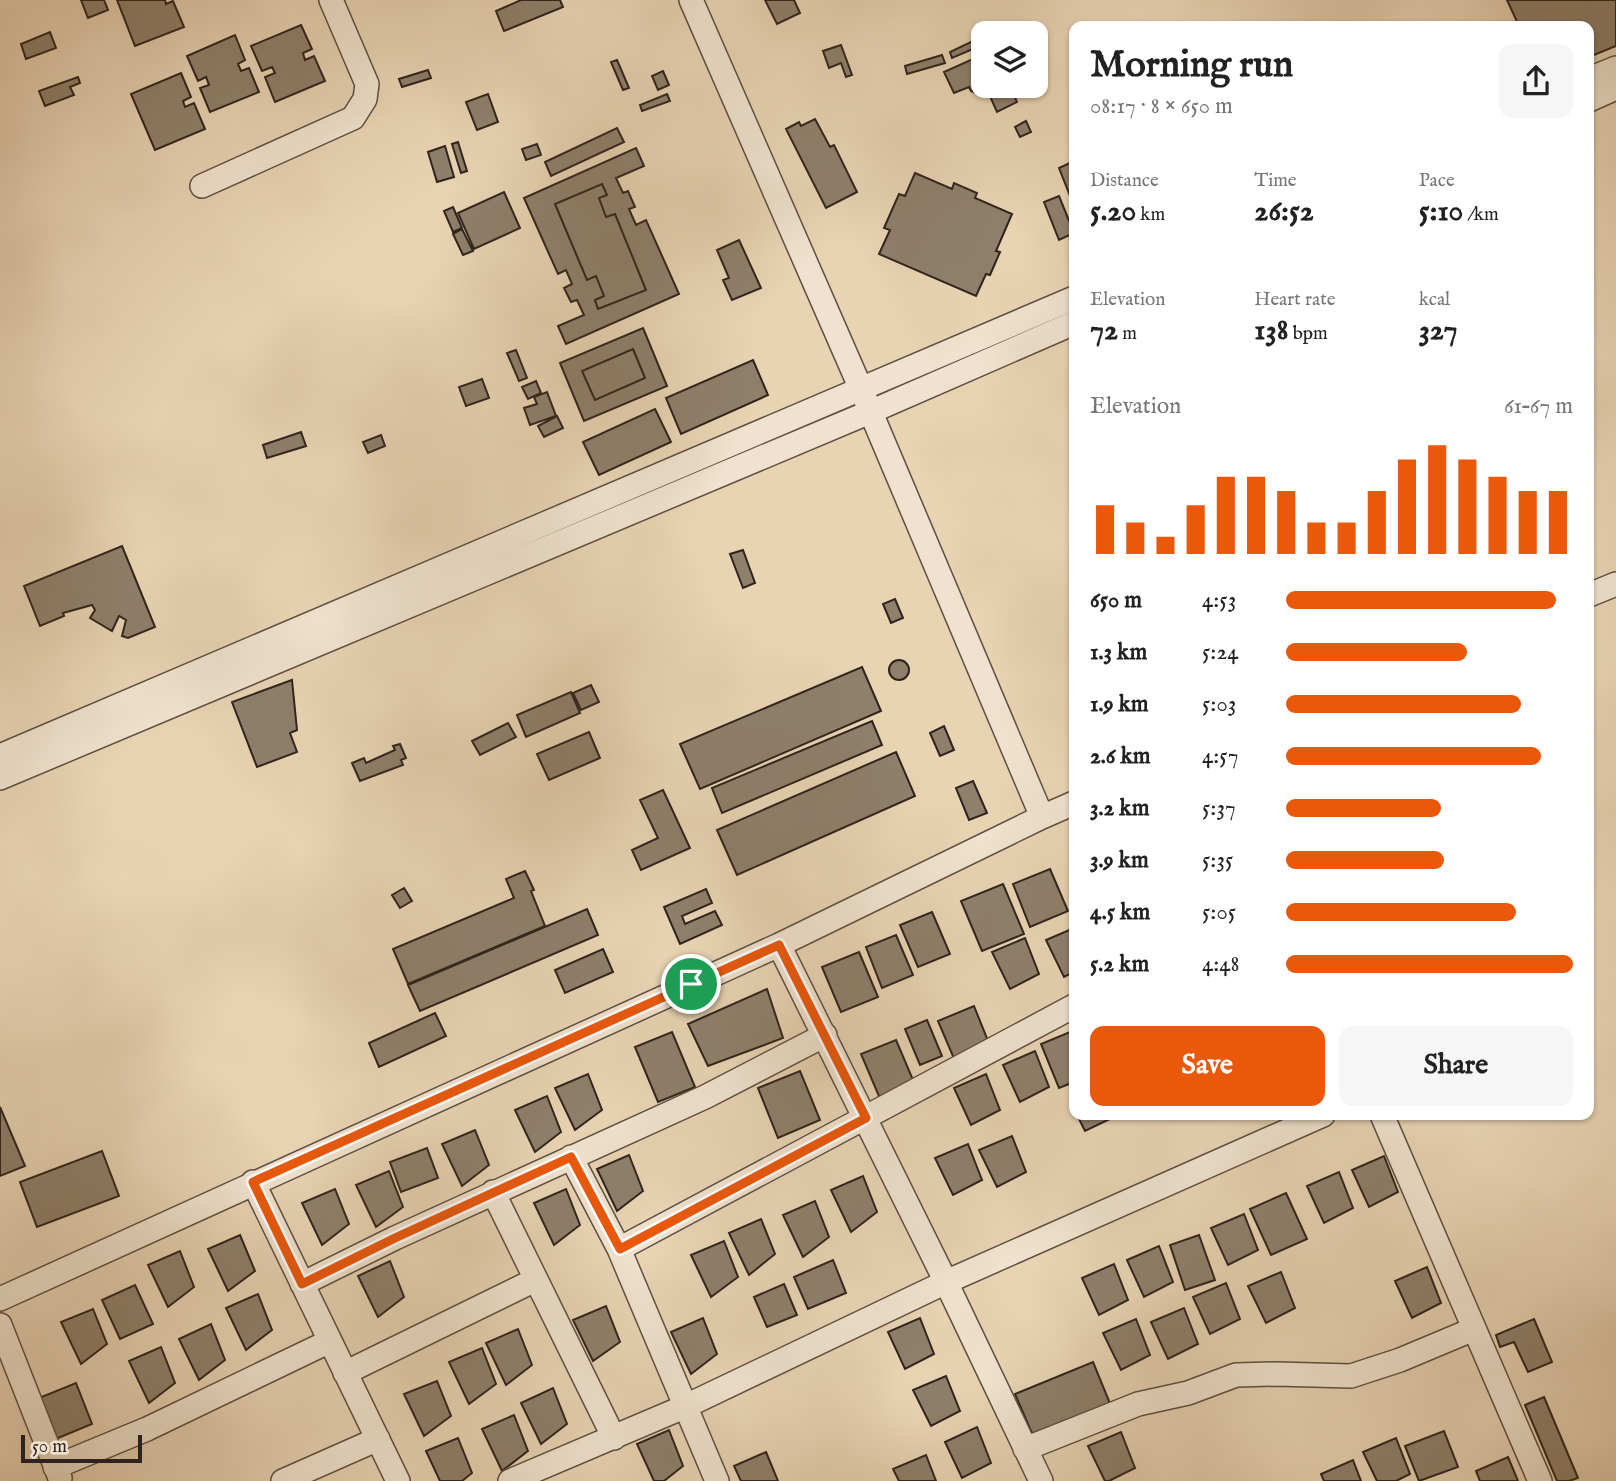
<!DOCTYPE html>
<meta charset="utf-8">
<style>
body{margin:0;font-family:"IM FELL English",serif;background:#f6f6f6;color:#222;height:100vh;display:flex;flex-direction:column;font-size:26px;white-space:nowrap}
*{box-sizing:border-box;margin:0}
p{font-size:23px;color:#767676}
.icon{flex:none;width:38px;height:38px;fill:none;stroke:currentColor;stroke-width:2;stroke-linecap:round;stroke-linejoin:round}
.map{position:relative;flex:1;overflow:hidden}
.drawer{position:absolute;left:1069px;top:21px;width:525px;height:1099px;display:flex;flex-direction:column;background:#fff;border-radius:14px;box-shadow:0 2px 5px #0004}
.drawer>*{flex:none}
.controls{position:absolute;left:971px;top:21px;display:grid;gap:14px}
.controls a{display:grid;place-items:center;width:77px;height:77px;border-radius:14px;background:#fff;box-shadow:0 2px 5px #0004;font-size:35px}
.scale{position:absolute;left:21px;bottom:18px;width:121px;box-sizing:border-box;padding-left:7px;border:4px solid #2f241d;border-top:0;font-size:19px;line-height:24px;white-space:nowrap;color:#2f241d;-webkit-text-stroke:5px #f0e2ce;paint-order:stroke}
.pin{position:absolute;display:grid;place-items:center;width:60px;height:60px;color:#fff;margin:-30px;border:4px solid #fff;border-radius:50%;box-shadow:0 2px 7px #0007}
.round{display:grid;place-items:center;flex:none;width:74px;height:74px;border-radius:14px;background:#f6f6f6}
.headline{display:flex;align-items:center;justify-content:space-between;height:119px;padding:0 21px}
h1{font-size:38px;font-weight:700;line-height:52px}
.metrics{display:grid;grid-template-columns:repeat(3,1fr);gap:10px;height:119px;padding:7px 21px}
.metrics div{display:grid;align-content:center}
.metrics b{font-size:30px;font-weight:700}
.metrics small{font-size:19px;font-weight:400}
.metrics p{font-size:19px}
.chart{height:196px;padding:14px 21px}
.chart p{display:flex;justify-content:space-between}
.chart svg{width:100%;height:126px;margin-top:7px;stroke:#ea580c;stroke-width:6}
.button{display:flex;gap:14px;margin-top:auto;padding:14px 21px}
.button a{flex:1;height:80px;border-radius:14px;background:#ea580c;color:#fff;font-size:28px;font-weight:700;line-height:80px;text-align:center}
.button a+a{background:#f6f6f6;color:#222}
ul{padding:0 21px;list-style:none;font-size:23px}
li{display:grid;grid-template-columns:112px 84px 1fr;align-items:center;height:52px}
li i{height:18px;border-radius:9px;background:#ea580c}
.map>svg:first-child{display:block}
</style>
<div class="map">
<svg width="1616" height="1481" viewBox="0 0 1616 1481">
<rect width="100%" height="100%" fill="#e8d3b3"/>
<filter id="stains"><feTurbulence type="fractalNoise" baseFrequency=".00286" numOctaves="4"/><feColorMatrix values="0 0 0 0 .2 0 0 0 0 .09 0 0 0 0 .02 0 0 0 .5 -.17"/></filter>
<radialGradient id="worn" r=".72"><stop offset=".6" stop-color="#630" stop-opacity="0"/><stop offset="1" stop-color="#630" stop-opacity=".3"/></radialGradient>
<!-- building -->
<path fill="#8f7f6b" stroke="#2f241d" stroke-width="2" fill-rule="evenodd" d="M 81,0 L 104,0 L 108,10 L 88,18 Z
M 117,0 L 165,0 L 166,4 L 173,1 L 184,27 L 135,46 Z
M 521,0 L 560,0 L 563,7 L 504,31 L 496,11 Z
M 765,0 L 794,0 L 800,13 L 777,24 Z
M 1507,0 L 1616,0 L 1616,46 L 1589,57 L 1589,26 L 1519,26 Z
M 301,25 L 312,49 L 303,53 L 305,60 L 314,56 L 325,81 L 275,102 L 265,77 L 275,73 L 272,67 L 262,71 L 251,46 Z
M 50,32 L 56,48 L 26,59 L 21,44 Z
M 235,35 L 245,60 L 238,64 L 241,71 L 249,68 L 259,92 L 210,112 L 200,88 L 209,85 L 206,77 L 198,81 L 187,56 Z
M 977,39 L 980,46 L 952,58 L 950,52 Z
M 841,45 L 852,75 L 846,77 L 841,63 L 829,68 L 823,51 Z
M 984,54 L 984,86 L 1010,86 L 1017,102 L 997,112 L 989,94 L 983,96 L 971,91 L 969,87 L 954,93 L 944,72 Z
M 942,55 L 945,63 L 907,74 L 905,66 Z
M 617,60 L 629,88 L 623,90 L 611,62 Z
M 428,70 L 431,78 L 402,87 L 399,79 Z
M 663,71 L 669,85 L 658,90 L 652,76 Z
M 181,73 L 191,97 L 183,101 L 185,107 L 194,103 L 205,129 L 155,150 L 131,94 Z
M 78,77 L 80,83 L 70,87 L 74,95 L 45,106 L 39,91 Z
M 488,94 L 498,122 L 477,130 L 466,102 Z
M 667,94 L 670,101 L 642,111 L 640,105 Z
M 815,119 L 830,147 L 834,145 L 857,192 L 826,208 L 786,129 L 799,122 L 801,126 Z
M 1026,121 L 1031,132 L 1020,137 L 1015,127 Z
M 617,128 L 624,142 L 551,176 L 545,162 Z
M 458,142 L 467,171 L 461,173 L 452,144 Z
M 537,144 L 541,155 L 526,160 L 522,149 Z
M 445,146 L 454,177 L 437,182 L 428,152 Z
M 636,148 L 644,166 L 616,178 L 623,193 L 628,191 L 635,207 L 629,209 L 636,225 L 646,220 L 679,294 L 566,344 L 558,326 L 584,315 L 577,300 L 571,302 L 564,288 L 572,284 L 566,270 L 558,274 L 524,198 ZM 602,184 L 607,195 L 599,198 L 606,217 L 615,214 L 646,290 L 598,309 L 595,300 L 604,296 L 596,276 L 587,280 L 555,204 Z
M 1074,161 L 1074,206 L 1059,168 Z
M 915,173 L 952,189 L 954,183 L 977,193 L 975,198 L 1012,214 L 996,251 L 1000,252 L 990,275 L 986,274 L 976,296 L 879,254 L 890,230 L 884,228 L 899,194 L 905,196 Z
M 602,184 L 607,195 L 599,198 L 606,217 L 615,214 L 646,290 L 598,309 L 595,300 L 604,296 L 596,276 L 587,280 L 555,204 Z
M 504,192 L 520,228 L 474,249 L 458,213 Z
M 1059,196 L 1074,233 L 1059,240 L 1044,202 Z
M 453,207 L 462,228 L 453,232 L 444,211 Z
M 462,229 L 473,251 L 463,255 L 453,234 Z
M 739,240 L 761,288 L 732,300 L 723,280 L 729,278 L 717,250 Z
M 643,328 L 667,386 L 584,421 L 560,363 ZM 633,349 L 645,378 L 595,400 L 582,371 Z
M 633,349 L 645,378 L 595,400 L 582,371 Z
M 516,350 L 527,378 L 519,381 L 507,353 Z
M 753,360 L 768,395 L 681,434 L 666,398 Z
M 482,379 L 489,398 L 466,406 L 459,387 Z
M 536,381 L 541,393 L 528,399 L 522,387 Z
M 547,392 L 556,416 L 530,425 L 524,408 L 537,404 L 534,397 Z
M 655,409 L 671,442 L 599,475 L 583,442 Z
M 557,416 L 563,428 L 544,437 L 538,426 Z
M 301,432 L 306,446 L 267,458 L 263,445 Z
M 381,435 L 385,446 L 368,453 L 363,442 Z
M 122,546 L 155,627 L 128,638 L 122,636 L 126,620 L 119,616 L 112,631 L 90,618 L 95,610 L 92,605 L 63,613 L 64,616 L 40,626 L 24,586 Z
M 743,550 L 755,583 L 743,588 L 730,554 Z
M 895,599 L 903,618 L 891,623 L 883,604 Z
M889 670a10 10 0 1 1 20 0a10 10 0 1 1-20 0Z
M 862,667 L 881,711 L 700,789 L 680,744 Z
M 292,680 L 297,730 L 290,733 L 297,752 L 257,767 L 232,702 Z
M 591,685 L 599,702 L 581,710 L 573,693 Z
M 571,692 L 580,713 L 526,737 L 517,715 Z
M 872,721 L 882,745 L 722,813 L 712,788 Z
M 508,723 L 516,737 L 480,755 L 472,741 Z
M 944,726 L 954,750 L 940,756 L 930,733 Z
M 589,732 L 600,758 L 549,780 L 537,754 Z
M 400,744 L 406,758 L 401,760 L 403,765 L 360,781 L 352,763 L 364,758 L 366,763 L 395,750 L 393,746 Z
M 896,752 L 915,796 L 737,875 L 717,830 Z
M 973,781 L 987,813 L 969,820 L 956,788 Z
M 663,790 L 690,848 L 641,870 L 632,850 L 658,838 L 640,800 Z
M 1050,869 L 1068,911 L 1030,927 L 1013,884 Z
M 525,871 L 534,890 L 531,891 L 545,926 L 408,984 L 393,949 L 514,898 L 506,879 Z
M 1003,884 L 1024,934 L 982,951 L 961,901 Z
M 404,888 L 412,901 L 400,908 L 392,895 Z
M 706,889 L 712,903 L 682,916 L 685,924 L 715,911 L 722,925 L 680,944 L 664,907 Z
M 587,909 L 598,935 L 420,1011 L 408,985 Z
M 932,912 L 950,954 L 918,967 L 900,925 Z
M 1074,928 L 1074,972 L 1064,977 L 1046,940 Z
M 896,935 L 913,975 L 882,988 L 866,947 Z
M 1025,938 L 1039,974 L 1010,989 L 992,952 Z
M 603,949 L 613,972 L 565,993 L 555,970 Z
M 859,952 L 878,997 L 841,1012 L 822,967 Z
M 767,989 L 783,1038 L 708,1066 L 688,1024 Z
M 974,1006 L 990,1046 L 955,1061 L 938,1021 Z
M 435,1013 L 446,1036 L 379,1067 L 369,1043 Z
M 927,1020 L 942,1056 L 920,1065 L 905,1029 Z
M 672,1032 L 695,1087 L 658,1102 L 635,1047 Z
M 1070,1032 L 1074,1044 L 1074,1082 L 1059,1088 L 1041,1044 Z
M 896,1040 L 916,1087 L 881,1101 L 861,1054 Z
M 1035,1051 L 1049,1087 L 1020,1102 L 1003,1065 Z
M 800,1071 L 820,1120 L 778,1138 L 758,1088 Z
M 588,1074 L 602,1110 L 575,1130 L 555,1088 Z
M 986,1074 L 1000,1110 L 971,1125 L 954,1088 Z
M 547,1096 L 561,1132 L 535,1152 L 515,1110 Z
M 0,1107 L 25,1166 L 0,1176 Z
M 1077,1115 L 1113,1115 L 1114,1117 L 1085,1131 Z
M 475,1130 L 489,1165 L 462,1186 L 442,1144 Z
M 1012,1136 L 1026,1172 L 997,1187 L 979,1150 Z
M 968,1144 L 982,1180 L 953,1195 L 935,1158 Z
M 427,1148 L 438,1178 L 401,1192 L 390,1162 Z
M 102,1151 L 119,1196 L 37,1227 L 20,1182 Z
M 629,1155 L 643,1191 L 617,1211 L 597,1169 Z
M 1384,1156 L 1398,1192 L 1369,1207 L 1352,1170 Z
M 389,1171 L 403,1207 L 376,1227 L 356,1185 Z
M 1339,1172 L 1353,1208 L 1324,1223 L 1307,1186 Z
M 863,1176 L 877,1212 L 851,1232 L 831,1190 Z
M 335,1189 L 349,1224 L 322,1245 L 302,1203 Z
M 566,1189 L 580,1225 L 554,1245 L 534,1203 Z
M 1286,1193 L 1307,1239 L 1271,1255 L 1250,1209 Z
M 815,1201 L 829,1237 L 803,1257 L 783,1215 Z
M 1244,1214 L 1258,1250 L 1228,1265 L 1211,1228 Z
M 761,1219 L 775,1254 L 749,1275 L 729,1233 Z
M 240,1235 L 255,1271 L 228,1291 L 208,1249 Z
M 1199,1235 L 1215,1280 L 1185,1290 L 1170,1245 Z
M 724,1241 L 738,1277 L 711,1297 L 691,1255 Z
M 1159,1246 L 1173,1282 L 1144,1297 L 1127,1260 Z
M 180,1251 L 194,1287 L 168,1307 L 148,1265 Z
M 833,1260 L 846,1293 L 808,1309 L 794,1277 Z
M 390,1261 L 404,1297 L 378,1317 L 358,1276 Z
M 1114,1264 L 1128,1300 L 1099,1315 L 1082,1278 Z
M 1427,1267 L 1441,1303 L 1412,1318 L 1395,1281 Z
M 1281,1272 L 1295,1308 L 1266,1323 L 1248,1286 Z
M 1226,1283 L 1240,1319 L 1210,1334 L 1193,1297 Z
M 784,1284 L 797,1315 L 767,1327 L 754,1297 Z
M 135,1285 L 153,1324 L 120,1339 L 102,1300 Z
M 258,1294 L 272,1330 L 246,1350 L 226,1308 Z
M 606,1306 L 620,1342 L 593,1361 L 573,1320 Z
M 1184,1308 L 1198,1344 L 1168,1359 L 1151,1322 Z
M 93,1309 L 107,1344 L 81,1364 L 61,1322 Z
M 703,1318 L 717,1354 L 691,1374 L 671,1332 Z
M 920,1318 L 934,1354 L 905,1369 L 888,1332 Z
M 1136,1319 L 1150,1355 L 1121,1370 L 1103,1333 Z
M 1534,1319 L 1552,1362 L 1528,1372 L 1514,1342 L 1500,1347 L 1496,1335 Z
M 211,1324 L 225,1360 L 199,1380 L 179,1339 Z
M 518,1329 L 532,1365 L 506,1385 L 486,1343 Z
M 161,1347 L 175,1383 L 149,1403 L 129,1361 Z
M 482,1348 L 496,1384 L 469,1404 L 449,1362 Z
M 1093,1362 L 1111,1406 L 1034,1438 L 1015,1394 Z
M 946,1376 L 960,1411 L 931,1426 L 913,1390 Z
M 437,1381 L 451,1416 L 424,1436 L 404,1394 Z
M 76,1383 L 92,1424 L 51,1441 L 34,1400 Z
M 553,1388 L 567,1424 L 541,1444 L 521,1403 Z
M 1544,1397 L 1578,1478 L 1569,1481 L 1557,1481 L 1525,1405 Z
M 514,1415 L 528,1451 L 502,1471 L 482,1429 Z
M 977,1427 L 991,1463 L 962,1478 L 945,1442 Z
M 669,1430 L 683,1466 L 664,1481 L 654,1481 L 637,1444 Z
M 1444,1431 L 1458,1467 L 1419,1481 L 1405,1446 Z
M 1121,1432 L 1135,1468 L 1109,1481 L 1105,1481 L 1088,1446 Z
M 458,1438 L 472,1473 L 462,1481 L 440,1481 L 426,1451 Z
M 1396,1438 L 1410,1474 L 1396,1481 L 1377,1481 L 1363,1452 Z
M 766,1452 L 778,1481 L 741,1481 L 734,1466 Z
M 926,1455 L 936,1481 L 899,1481 L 893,1469 Z
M 1508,1457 L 1518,1481 L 1480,1481 L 1476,1471 Z
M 1353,1460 L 1361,1481 L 1324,1481 L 1321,1474 Z"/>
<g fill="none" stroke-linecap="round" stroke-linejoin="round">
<defs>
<path id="minor" d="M 691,0 L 861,389 L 1042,817
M 1589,79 L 1616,68
M 1589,100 L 1616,88
M 202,186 L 353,118 L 365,99 L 367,84 L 331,0
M 1589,595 L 1616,584
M 0,756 L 1074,298
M 0,778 L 870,412 L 1074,323
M 779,945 L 946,1282 L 1041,1481
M 1382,1115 L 1540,1481
M 571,1157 L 619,1249 L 717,1481
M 253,1182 L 398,1481
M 493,1192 L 614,1438
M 619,1249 L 1074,1006
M 302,1284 L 395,1238 L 705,1097 L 825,1035
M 0,1299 L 779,945 L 1042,817 L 1074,803
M 0,1325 L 60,1478
M 345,1373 L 535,1280
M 1025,1449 L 1138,1404 L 1188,1393 L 1236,1375 L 1276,1374 L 1351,1376 L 1400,1360 L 1474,1329
M 55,1467 L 147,1429 L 330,1341
M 283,1481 L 378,1439
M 510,1481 L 684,1407 L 946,1282 L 1323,1115"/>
</defs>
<!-- minor casing -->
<use href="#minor" stroke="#5d5042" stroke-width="26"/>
<!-- minor -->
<use href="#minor" stroke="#f0e2ce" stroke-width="23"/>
</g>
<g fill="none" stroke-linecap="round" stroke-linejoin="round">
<defs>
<path id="route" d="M 779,945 L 866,1118 L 620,1249 L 571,1157 L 395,1238 L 302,1284 L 253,1182 Z"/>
</defs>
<!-- route casing -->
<use href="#route" stroke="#fff" stroke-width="14"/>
<!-- route -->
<use href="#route" stroke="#ea580c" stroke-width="9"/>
</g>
<rect width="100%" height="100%" filter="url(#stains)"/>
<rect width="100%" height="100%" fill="url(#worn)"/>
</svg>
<div class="controls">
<a><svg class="icon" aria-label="layers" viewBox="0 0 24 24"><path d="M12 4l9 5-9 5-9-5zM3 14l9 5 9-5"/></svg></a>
</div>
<div class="scale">50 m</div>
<div class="pin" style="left:691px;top:984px;background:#1e9e55"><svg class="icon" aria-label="arrive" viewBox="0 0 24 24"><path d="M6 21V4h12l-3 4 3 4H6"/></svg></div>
<section class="drawer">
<div class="headline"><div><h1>Morning run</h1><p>08:17 · 8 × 650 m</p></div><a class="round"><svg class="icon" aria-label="share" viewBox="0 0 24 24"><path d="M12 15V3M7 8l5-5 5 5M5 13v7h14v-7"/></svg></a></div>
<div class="metrics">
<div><p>Distance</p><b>5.20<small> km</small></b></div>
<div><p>Time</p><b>26:52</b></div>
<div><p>Pace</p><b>5:10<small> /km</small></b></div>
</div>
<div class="metrics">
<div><p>Elevation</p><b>72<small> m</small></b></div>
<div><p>Heart rate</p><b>138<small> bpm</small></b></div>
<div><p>kcal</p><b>327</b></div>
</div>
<div class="chart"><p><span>Elevation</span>61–67 m</p>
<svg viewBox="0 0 160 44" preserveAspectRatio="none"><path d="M5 44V27M15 44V33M25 44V38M35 44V27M45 44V17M55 44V17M65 44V22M75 44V33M85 44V33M95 44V22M105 44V11M115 44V6M125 44V11M135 44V17M145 44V22M155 44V22"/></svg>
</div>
<ul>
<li><b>650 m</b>4:53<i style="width:94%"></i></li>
<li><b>1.3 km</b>5:24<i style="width:63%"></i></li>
<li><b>1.9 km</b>5:03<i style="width:82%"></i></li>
<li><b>2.6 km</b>4:57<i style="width:89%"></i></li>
<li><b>3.2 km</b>5:37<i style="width:54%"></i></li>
<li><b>3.9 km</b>5:35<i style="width:55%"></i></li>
<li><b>4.5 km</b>5:05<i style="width:80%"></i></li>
<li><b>5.2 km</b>4:48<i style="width:100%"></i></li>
</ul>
<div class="button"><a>Save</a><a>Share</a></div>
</section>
</div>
